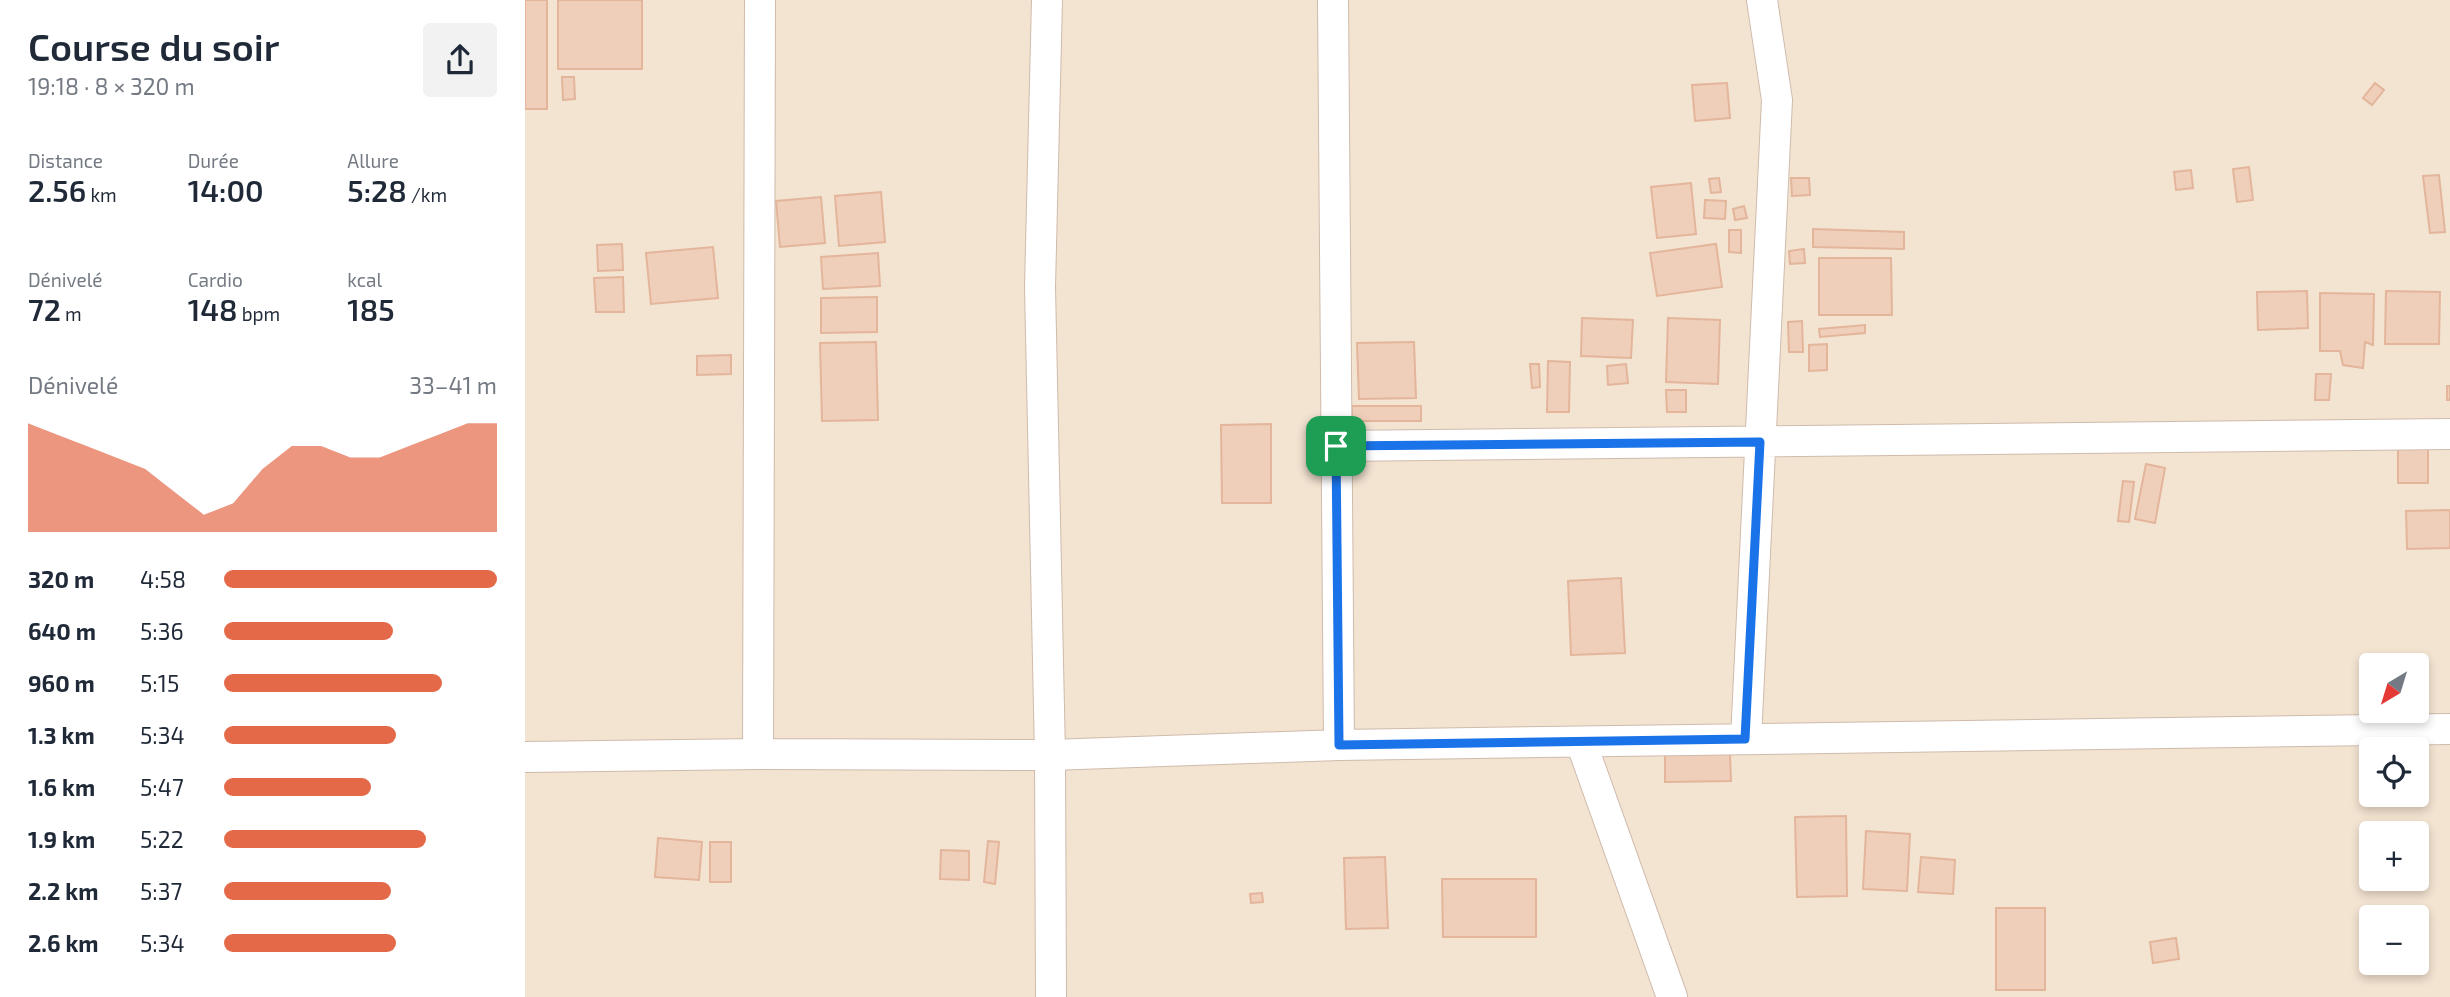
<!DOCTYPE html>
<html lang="fr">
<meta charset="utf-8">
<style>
body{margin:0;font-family:"Exo 2",sans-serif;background:#f2f2f3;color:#1f2937;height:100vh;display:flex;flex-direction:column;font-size:26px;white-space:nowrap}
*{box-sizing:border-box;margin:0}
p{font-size:23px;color:#747a83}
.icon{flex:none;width:38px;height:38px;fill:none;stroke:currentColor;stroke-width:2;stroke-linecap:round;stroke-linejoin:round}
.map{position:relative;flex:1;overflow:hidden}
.sheet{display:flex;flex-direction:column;background:#fff;width:525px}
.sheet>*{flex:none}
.needle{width:46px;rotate:218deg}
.controls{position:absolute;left:1834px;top:653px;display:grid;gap:14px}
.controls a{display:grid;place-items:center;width:70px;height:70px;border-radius:7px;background:#fff;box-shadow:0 4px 10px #0003;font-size:35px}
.pin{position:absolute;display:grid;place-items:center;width:60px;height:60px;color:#fff;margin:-30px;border-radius:14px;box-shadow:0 4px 10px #0006}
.round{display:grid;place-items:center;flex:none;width:74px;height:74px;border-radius:7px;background:#f2f2f3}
.summary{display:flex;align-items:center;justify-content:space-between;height:119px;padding:0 28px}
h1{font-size:38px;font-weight:600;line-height:52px}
.metrics{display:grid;grid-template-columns:repeat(3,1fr);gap:10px;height:119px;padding:7px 28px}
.metrics div{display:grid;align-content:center}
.metrics b{font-size:30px;font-weight:600}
.metrics small{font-size:19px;font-weight:400}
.metrics p{font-size:19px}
.chart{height:196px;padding:14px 28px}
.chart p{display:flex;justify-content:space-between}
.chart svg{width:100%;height:126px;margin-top:7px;fill:#e46949;opacity:.7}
ul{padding:0 28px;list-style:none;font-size:23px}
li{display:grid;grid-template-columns:112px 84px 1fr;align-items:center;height:52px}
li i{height:18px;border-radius:9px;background:#e46949}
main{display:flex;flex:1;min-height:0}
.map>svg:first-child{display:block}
</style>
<main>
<section class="sheet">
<div class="summary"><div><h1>Course du soir</h1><p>19:18 · 8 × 320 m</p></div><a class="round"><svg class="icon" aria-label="share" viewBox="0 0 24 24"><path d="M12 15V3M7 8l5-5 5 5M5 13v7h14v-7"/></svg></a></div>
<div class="metrics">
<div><p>Distance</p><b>2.56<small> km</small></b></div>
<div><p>Durée</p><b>14:00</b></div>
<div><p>Allure</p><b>5:28<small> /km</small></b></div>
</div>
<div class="metrics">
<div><p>Dénivelé</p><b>72<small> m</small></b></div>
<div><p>Cardio</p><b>148<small> bpm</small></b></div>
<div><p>kcal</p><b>185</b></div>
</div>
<div class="chart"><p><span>Dénivelé</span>33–41 m</p>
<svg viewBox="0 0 160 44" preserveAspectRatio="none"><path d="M0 44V6L10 10L20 14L30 18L40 22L50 30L60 38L70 34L80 22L90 14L100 14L110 18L120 18L130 14L140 10L150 6L160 6V44z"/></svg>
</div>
<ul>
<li><b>320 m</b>4:58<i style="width:100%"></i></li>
<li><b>640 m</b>5:36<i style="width:62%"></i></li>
<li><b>960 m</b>5:15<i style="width:80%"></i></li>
<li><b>1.3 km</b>5:34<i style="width:63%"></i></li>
<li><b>1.6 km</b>5:47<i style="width:54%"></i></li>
<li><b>1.9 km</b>5:22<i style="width:74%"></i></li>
<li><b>2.2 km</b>5:37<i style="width:61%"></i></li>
<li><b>2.6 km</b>5:34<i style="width:63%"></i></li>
</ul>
</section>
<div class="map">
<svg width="1925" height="997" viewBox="0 0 1925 997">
<rect width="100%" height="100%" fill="#fcf1e2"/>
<!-- residential -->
<path fill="#f3e3d1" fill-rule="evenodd" d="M 0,0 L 1925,0 L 1925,997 L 0,997 ZM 1846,665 L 1892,665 L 1892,710 L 1846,710 ZM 1846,749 L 1892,749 L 1892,794 L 1846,794 ZM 1846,833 L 1892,833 L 1892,878 L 1846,878 ZM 1846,917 L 1892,917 L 1892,962 L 1846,962 Z"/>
<!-- building -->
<path fill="#f0cfba" stroke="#e3b59b" stroke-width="2" d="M 0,0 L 22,0 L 22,109 L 0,109 Z
M 33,0 L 117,0 L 117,69 L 33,69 Z
M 37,77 L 49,77 L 50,99 L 38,100 Z
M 1202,83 L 1205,118 L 1170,121 L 1167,85 Z
M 1850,83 L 1859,90 L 1847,105 L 1838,98 Z
M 1724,167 L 1728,200 L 1712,202 L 1708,169 Z
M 1666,170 L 1668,188 L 1651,190 L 1649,172 Z
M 1914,175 L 1920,232 L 1905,233 L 1898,176 Z
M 1194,178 L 1196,192 L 1186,193 L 1184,179 Z
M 1266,178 L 1284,178 L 1285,195 L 1267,196 Z
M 1166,183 L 1171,234 L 1132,238 L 1126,187 Z
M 356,192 L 360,242 L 314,246 L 310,196 Z
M 296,197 L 300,243 L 255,247 L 251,201 Z
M 1180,200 L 1201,201 L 1200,219 L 1179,218 Z
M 1219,206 L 1222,218 L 1210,220 L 1208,209 Z
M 1288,229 L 1379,232 L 1379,249 L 1288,247 Z
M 1204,230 L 1216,230 L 1216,253 L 1204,252 Z
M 97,244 L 98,270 L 73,271 L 72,245 Z
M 1191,244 L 1197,287 L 1132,296 L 1125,253 Z
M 188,247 L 193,298 L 126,304 L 121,253 Z
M 1279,249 L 1280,263 L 1265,264 L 1264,251 Z
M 353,253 L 355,286 L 298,289 L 296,257 Z
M 1294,258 L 1366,258 L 1367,315 L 1294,315 Z
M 98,277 L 99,312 L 71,312 L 69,278 Z
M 1782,291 L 1783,328 L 1733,330 L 1732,292 Z
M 1861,291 L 1915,292 L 1914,344 L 1860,344 Z
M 1795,293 L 1849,294 L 1848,345 L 1840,342 L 1838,368 L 1818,365 L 1815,351 L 1795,351 Z
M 352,297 L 352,332 L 296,333 L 296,298 Z
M 1057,318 L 1108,320 L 1106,358 L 1056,356 Z
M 1143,318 L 1195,320 L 1193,384 L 1141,382 Z
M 1277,321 L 1278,352 L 1264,352 L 1263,322 Z
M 1340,325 L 1340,333 L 1295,337 L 1294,329 Z
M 351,342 L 353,420 L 297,421 L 295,343 Z
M 889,342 L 891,398 L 834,399 L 832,343 Z
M 1302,344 L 1302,370 L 1284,371 L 1284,345 Z
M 206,355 L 206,374 L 172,375 L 172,356 Z
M 1023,361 L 1045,362 L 1044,412 L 1022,412 Z
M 1005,364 L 1014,364 L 1015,387 L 1007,388 Z
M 1101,364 L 1103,383 L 1083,385 L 1082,366 Z
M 1791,374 L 1806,374 L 1804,400 L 1790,400 Z
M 1922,386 L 1925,386 L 1925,400 L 1922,400 Z
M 1141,390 L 1161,390 L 1161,412 L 1142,412 Z
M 827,406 L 896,406 L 896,421 L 827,421 Z
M 746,424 L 746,503 L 697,503 L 696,425 Z
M 1903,446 L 1903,483 L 1873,483 L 1873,447 Z
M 1621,464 L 1640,468 L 1630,523 L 1610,519 Z
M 1598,481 L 1609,482 L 1604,522 L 1593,521 Z
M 1925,510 L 1925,548 L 1882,549 L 1881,511 Z
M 1096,578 L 1100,653 L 1046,655 L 1043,581 Z
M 1140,754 L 1205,754 L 1206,781 L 1140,782 Z
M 1321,816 L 1322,896 L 1272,897 L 1270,817 Z
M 1341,831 L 1385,834 L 1382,891 L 1338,889 Z
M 133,838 L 177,842 L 174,880 L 130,877 Z
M 463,841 L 474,842 L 470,884 L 459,882 Z
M 185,842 L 206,842 L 206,882 L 185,882 Z
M 416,850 L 444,851 L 444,880 L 415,879 Z
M 860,857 L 863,928 L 821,929 L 819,858 Z
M 1396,857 L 1430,860 L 1428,894 L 1393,892 Z
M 917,879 L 1011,879 L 1011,937 L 918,937 Z
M 737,893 L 738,902 L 726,903 L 725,894 Z
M 1471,908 L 1520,908 L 1520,990 L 1471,990 Z
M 1651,938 L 1654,959 L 1628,963 L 1625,942 Z"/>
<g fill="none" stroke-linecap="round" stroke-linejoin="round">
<defs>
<path id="minor" d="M 522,0 L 515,287 L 525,755 L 526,997
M 808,0 L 814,745
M 811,446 L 1925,434
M 1221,739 L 1252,100 L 1237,0
M 1056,742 L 1147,997
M 233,754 L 235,0
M 0,757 L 233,754 L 525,755 L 814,745 L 1925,729"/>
</defs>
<!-- minor casing -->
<use href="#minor" stroke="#cfbbac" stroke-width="32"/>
<!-- minor -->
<use href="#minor" stroke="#fff" stroke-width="30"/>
</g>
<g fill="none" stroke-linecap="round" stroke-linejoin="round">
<defs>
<path id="route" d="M 1235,442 L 1220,739 L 814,745 L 811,446 Z"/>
</defs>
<!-- route casing -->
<use href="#route" stroke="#fff" stroke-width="14"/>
<!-- route -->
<use href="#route" stroke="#1a73e8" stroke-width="9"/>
</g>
</svg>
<div class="controls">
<a><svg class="needle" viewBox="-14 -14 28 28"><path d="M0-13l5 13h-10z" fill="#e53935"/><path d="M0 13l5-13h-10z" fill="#747a83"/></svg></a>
<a><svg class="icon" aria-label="locate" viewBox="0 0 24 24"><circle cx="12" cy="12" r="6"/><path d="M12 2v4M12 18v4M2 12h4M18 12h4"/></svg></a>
<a>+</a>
<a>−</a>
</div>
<div class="pin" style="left:811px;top:446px;background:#1e9e55"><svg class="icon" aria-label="arrive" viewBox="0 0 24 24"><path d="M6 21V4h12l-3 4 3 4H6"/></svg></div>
</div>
</main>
